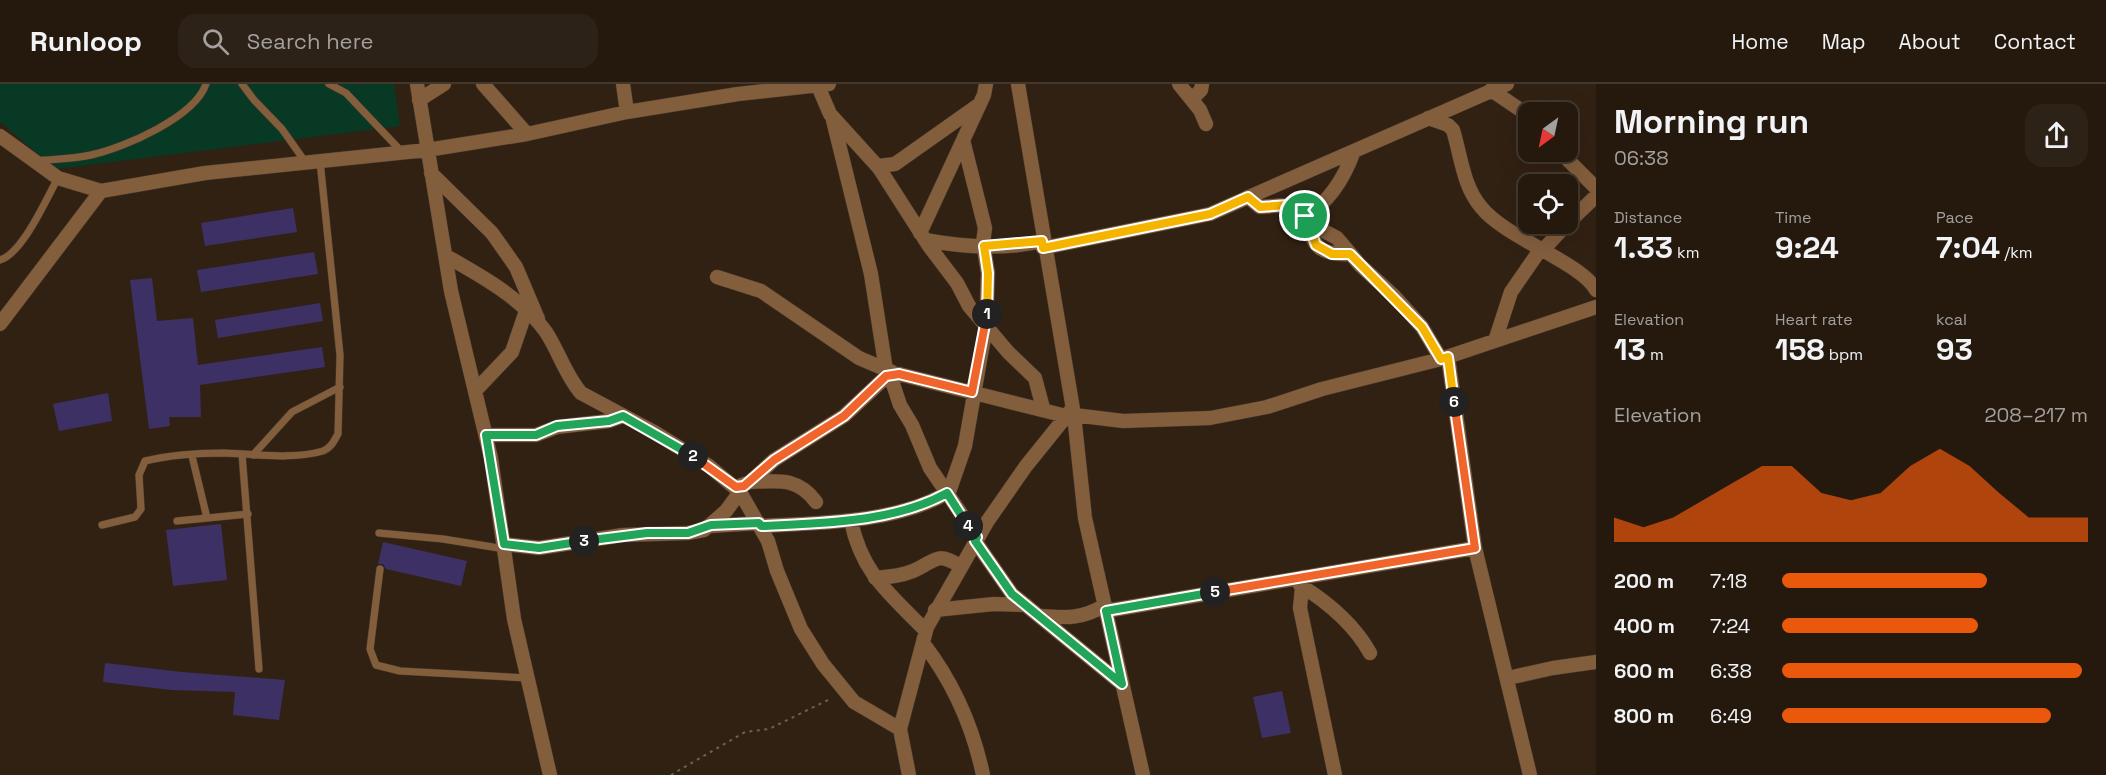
<!DOCTYPE html>
<meta charset="utf-8">
<style>
body{margin:0;font-family:"Space Grotesk",sans-serif;background:#2d2217;color:#f1f3f6;height:100vh;display:flex;flex-direction:column;font-size:22px;white-space:nowrap}
*{box-sizing:border-box;margin:0}
p{font-size:20px;color:#a3a09e}
.icon{flex:none;width:33px;height:33px;fill:none;stroke:currentColor;stroke-width:2;stroke-linecap:round;stroke-linejoin:round}
.map{position:relative;flex:1;overflow:hidden}
.sheet{display:flex;flex-direction:column;background:#25190e;width:510px}
.sheet>*{flex:none}
.needle{width:39px;rotate:213deg}
.fabs{position:absolute;left:1518px;top:18px;display:grid;gap:12px}
.fabs a{display:grid;place-items:center;width:60px;height:60px;border-radius:12px;background:#25190e;box-shadow:0 6px 24px #0002,0 0 0 2px #42382e;font-size:30px}
.pin{position:absolute;display:grid;place-items:center;width:51px;height:51px;color:#fff;margin:-26px;border:3px solid #fff;border-radius:50%;box-shadow:0 2px 6px #0007}
.km{position:absolute;width:30px;height:30px;margin:-15px;border-radius:50%;background:#222;color:#fff;font-size:16px;line-height:30px;text-align:center}
.round{display:grid;place-items:center;flex:none;width:63px;height:63px;border-radius:18px;background:#2d2217}
.headline{display:flex;align-items:center;justify-content:space-between;height:102px;padding:0 18px}
h1{font-size:33px;font-weight:800;line-height:45px}
.stats{display:grid;grid-template-columns:repeat(3,1fr);gap:9px;height:102px;padding:6px 18px}
.stats div{display:grid;align-content:center}
.stats b{font-size:30px;font-weight:800}
.stats small{font-size:16px;font-weight:400}
.stats p{font-size:16px}
.chart{height:168px;padding:12px 18px}
.chart p{display:flex;justify-content:space-between}
.chart svg{width:100%;height:108px;margin-top:6px;fill:#ea580c;opacity:.7}
ul{padding:0 18px;list-style:none;font-size:20px}
li{display:grid;grid-template-columns:96px 72px 1fr;align-items:center;height:45px}
li i{height:15px;border-radius:8px;background:#ea580c}
header{display:flex;align-items:center;gap:36px;box-sizing:border-box;height:84px;padding:0 30px;background:#25190e;border-bottom:2px solid #42382e}
header strong{font-size:28px}
nav{display:flex;gap:33px;margin-inline-start:auto;font-size:21px}
.search{width:420px;height:54px;background:#2d2217;display:flex;align-items:center;gap:15px;box-sizing:border-box;padding:0 21px;border-radius:18px;color:#a3a09e;font-size:22px}
main{display:flex;flex:1;min-height:0}
.map>svg:first-child{display:block}
</style>
<header>
<strong>Runloop</strong>
<div class="search"><svg class="icon" aria-label="search" viewBox="0 0 24 24"><circle cx="10" cy="10" r="6"/><path d="M15 15l6 6"/></svg>Search here</div>
<nav><a>Home</a><a>Map</a><a>About</a><a>Contact</a></nav>
</header>
<main>
<div class="map">
<svg width="1596" height="691" viewBox="0 0 1596 691">
<rect width="100%" height="100%" fill="#312113"/>
<!-- green -->
<path fill="#083924" d="M 0,0 L 394,0 L 400,42 L 56,85 L 0,38 Z"/>
<!-- building -->
<path fill="#3d3065" d="M 293,124 L 297,148 L 205,162 L 201,139 Z
M 314,168 L 318,190 L 201,208 L 197,186 Z
M 152,194 L 157,237 L 193,234 L 198,281 L 322,263 L 325,283 L 200,301 L 201,333 L 169,333 L 170,342 L 149,345 L 130,196 Z
M 320,219 L 323,237 L 218,254 L 215,236 Z
M 108,309 L 112,337 L 59,347 L 53,320 Z
M 221,440 L 227,496 L 173,502 L 166,446 Z
M 383,458 L 467,477 L 461,502 L 386,485 L 383,480 L 378,480 Z
M 105,579 L 182,588 L 285,596 L 279,636 L 233,631 L 235,608 L 171,606 L 103,598 Z
M 1282,607 L 1291,649 L 1262,654 L 1253,613 Z"/>
<g fill="none" stroke-linecap="round" stroke-linejoin="round">
<defs>
<path id="service" d="M 242,0 L 254,16 L 282,45 L 306,79
M 329,0 L 346,9 L 402,68
M 35,77 C 54,75 73,75 91,71 C 124,64 195,33 206,0
M 0,176 C 23,169 46,115 58,94
M 242,370 L 259,585
M 253,371 L 292,328 L 340,303
M 192,372 L 207,434
M 177,437 L 248,430
M 102,441 L 135,433 L 141,425 L 139,391 L 145,377 C 170,371 199,369 224,369 C 255,370 292,376 323,367 C 331,364 334,357 338,350 L 340,271 L 320,77
M 379,449 L 443,455 L 505,465
M 380,485 L 370,565 L 376,581 L 400,587 L 527,594"/>
<path id="minor" d="M 417,0 L 451,207 L 491,374 L 514,535 L 550,691
M 483,0 L 527,50
M 623,0 L 627,28
M 1018,0 L 1074,331 L 1085,434 L 1143,691
M 1179,0 L 1200,26 L 1206,40
M 818,2 L 830,30 L 879,84 L 929,162 L 957,199 L 969,222 L 1008,268 L 1035,294 L 1043,324
M 1491,6 L 1528,31
M 1192,15 L 1201,6 L 1202,0
M 419,16 L 444,0
M 1428,34 L 1448,41 L 1453,46 C 1461,72 1463,102 1481,123 C 1504,153 1582,179 1596,206
M 833,36 L 871,190 L 886,286
M 0,52 L 58,94 L 101,107 L 205,89 L 427,66 L 527,50 L 627,28 L 738,10 L 829,0
M 1560,68 L 1596,104
M 878,82 L 895,80 L 977,22
M 431,89 L 492,149 L 516,183 L 538,235
M 1248,113 L 1260,123 C 1270,123 1280,120 1289,122 C 1323,130 1293,173 1350,170
M 1305,132 C 1330,118 1345,92 1354,67
M 1568,139 L 1596,112
M 1322,146 L 1337,154 L 1360,181 L 1394,212 L 1422,243 L 1441,275
M 920,149 L 984,11 L 986,0
M 925,156 C 963,163 1005,166 1042,157
M 1043,164 L 1210,130 L 1507,0
M 1542,167 L 1567,140
M 446,172 C 480,191 523,215 546,248 C 559,268 566,292 581,309 L 654,348 L 709,382 L 740,408 L 768,457 L 777,487 L 801,545 L 823,580 L 854,618 L 900,645
M 717,193 L 761,207 L 859,274 L 892,288
M 0,240 L 101,107
M 1495,257 L 1511,208 L 1540,166
M 1448,273 L 1475,464 L 1530,691
M 890,291 L 900,321 L 912,341 L 930,384 L 977,453
M 475,307 L 512,268 L 526,227
M 1074,331 L 1123,337 L 1210,334 L 1267,323 L 1322,305 L 1441,275 L 1596,223
M 486,351 L 536,351 L 557,343 L 609,337 L 623,332
M 750,398 C 778,397 798,393 816,418
M 736,403 L 750,398 L 774,376 L 844,332 L 887,292 L 899,290 L 1066,332
M 948,411 L 965,362 L 986,242 L 988,189 L 983,159 L 985,144 L 963,56
M 851,437 C 862,490 890,510 926,547
M 711,442 L 759,439
M 761,442 C 819,439 895,439 947,409
M 975,457 L 1012,510 L 1122,600
M 504,460 L 539,464 L 623,451 L 688,449 L 704,446 L 726,427 L 740,408
M 1303,493 L 1300,524 L 1335,691
M 875,494 C 888,493 901,492 913,487 C 935,478 936,466 960,482
M 1300,501 C 1329,519 1354,540 1370,569
M 935,526 L 994,520 L 1026,521
M 1106,527 L 1475,464
M 1041,532 C 1066,534 1083,535 1105,521
M 923,559 C 953,598 973,643 983,691
M 1508,594 L 1553,584 L 1596,578
M 909,691 L 900,645 L 927,543 L 987,438 L 1026,382 L 1072,325"/>
</defs>
<!-- service casing -->
<use href="#service" stroke="#4b3b2e" stroke-width="8"/>
<!-- minor casing -->
<use href="#minor" stroke="#4b3b2e" stroke-width="15"/>
<!-- path -->
<path stroke="#6e6054" stroke-width="2" stroke-dasharray="3 4.5" stroke-linecap="butt" d="M 671,691 L 745,648 L 769,645 L 832,614"/>
<!-- service -->
<use href="#service" stroke="#835e3d" stroke-width="7"/>
<!-- minor -->
<use href="#minor" stroke="#835e3d" stroke-width="14"/>
</g>
<g fill="none" stroke-linecap="round" stroke-linejoin="round">
<defs>
<path id="split-1" d="M 987,230 L 988,189 L 984,162 L 1042,157 L 1043,164 L 1210,130 L 1248,113 L 1260,123 L 1288,121 L 1305,132"/>
<path id="split-2" d="M 693,372 L 736,403 L 744,402 L 774,376 L 844,332 L 886,292 L 899,290 L 972,308 L 987,230"/>
<path id="split-3" d="M 584,457 L 539,464 L 504,460 L 486,351 L 536,351 L 557,342 L 609,337 L 623,332 L 693,372"/>
<path id="split-4" d="M 584,457 L 647,449 L 688,449 L 711,441 L 759,439 L 761,442 C 821,439 893,439 947,409 L 968,442"/>
<path id="split-5" d="M 968,442 L 977,453 L 975,457 L 1012,510 L 1122,600 L 1106,527 L 1215,508"/>
<path id="split-6" d="M 1215,508 L 1475,464 L 1454,318"/>
<path id="split-7" d="M 1305,132 L 1316,161 L 1332,170 L 1350,170 L 1422,243 L 1441,275 L 1448,273 L 1454,318"/>
</defs>
<!-- split-1 casing -->
<use href="#split-1" stroke="#fff" stroke-width="12"/>
<!-- split-2 casing -->
<use href="#split-2" stroke="#fff" stroke-width="12"/>
<!-- split-3 casing -->
<use href="#split-3" stroke="#fff" stroke-width="12"/>
<!-- split-4 casing -->
<use href="#split-4" stroke="#fff" stroke-width="12"/>
<!-- split-5 casing -->
<use href="#split-5" stroke="#fff" stroke-width="12"/>
<!-- split-6 casing -->
<use href="#split-6" stroke="#fff" stroke-width="12"/>
<!-- split-7 casing -->
<use href="#split-7" stroke="#fff" stroke-width="12"/>
<!-- split-1 -->
<use href="#split-1" stroke="#f5b400" stroke-width="8"/>
<!-- split-2 -->
<use href="#split-2" stroke="#f0652b" stroke-width="8"/>
<!-- split-3 -->
<use href="#split-3" stroke="#22a559" stroke-width="8"/>
<!-- split-4 -->
<use href="#split-4" stroke="#22a559" stroke-width="8"/>
<!-- split-5 -->
<use href="#split-5" stroke="#22a559" stroke-width="8"/>
<!-- split-6 -->
<use href="#split-6" stroke="#f0652b" stroke-width="8"/>
<!-- split-7 -->
<use href="#split-7" stroke="#f5b400" stroke-width="8"/>
</g>
</svg>
<div class="fabs">
<a><svg class="needle" viewBox="-14 -14 28 28"><path d="M0-13l5 13h-10z" fill="#e53935"/><path d="M0 13l5-13h-10z" fill="#a3a09e"/></svg></a>
<a><svg class="icon" aria-label="locate" viewBox="0 0 24 24"><circle cx="12" cy="12" r="6"/><path d="M12 2v4M12 18v4M2 12h4M18 12h4"/></svg></a>
</div>
<div class="pin" style="left:1305px;top:132px;background:#1e9e55"><svg class="icon" aria-label="arrive" viewBox="0 0 24 24"><path d="M6 21V4h12l-3 4 3 4H6"/></svg></div>
<b class="km" style="left:987px;top:230px">1</b>
<b class="km" style="left:693px;top:372px">2</b>
<b class="km" style="left:584px;top:457px">3</b>
<b class="km" style="left:968px;top:442px">4</b>
<b class="km" style="left:1215px;top:508px">5</b>
<b class="km" style="left:1454px;top:318px">6</b>
</div>
<section class="sheet">
<div class="headline"><div><h1>Morning run</h1><p>06:38</p></div><a class="round"><svg class="icon" aria-label="share" viewBox="0 0 24 24"><path d="M12 15V3M7 8l5-5 5 5M5 13v7h14v-7"/></svg></a></div>
<div class="stats">
<div><p>Distance</p><b>1.33<small> km</small></b></div>
<div><p>Time</p><b>9:24</b></div>
<div><p>Pace</p><b>7:04<small> /km</small></b></div>
</div>
<div class="stats">
<div><p>Elevation</p><b>13<small> m</small></b></div>
<div><p>Heart rate</p><b>158<small> bpm</small></b></div>
<div><p>kcal</p><b>93</b></div>
</div>
<div class="chart"><p><span>Elevation</span>208–217 m</p>
<svg viewBox="0 0 160 44" preserveAspectRatio="none"><path d="M0 44V34L10 38L20 34L30 27L40 20L50 13L60 13L70 24L80 27L90 24L100 13L110 6L120 13L130 24L140 34L150 34L160 34V44z"/></svg>
</div>
<ul>
<li><b>200 m</b>7:18<i style="width:67%"></i></li>
<li><b>400 m</b>7:24<i style="width:64%"></i></li>
<li><b>600 m</b>6:38<i style="width:98%"></i></li>
<li><b>800 m</b>6:49<i style="width:88%"></i></li>
</ul>
</section>
</main>
